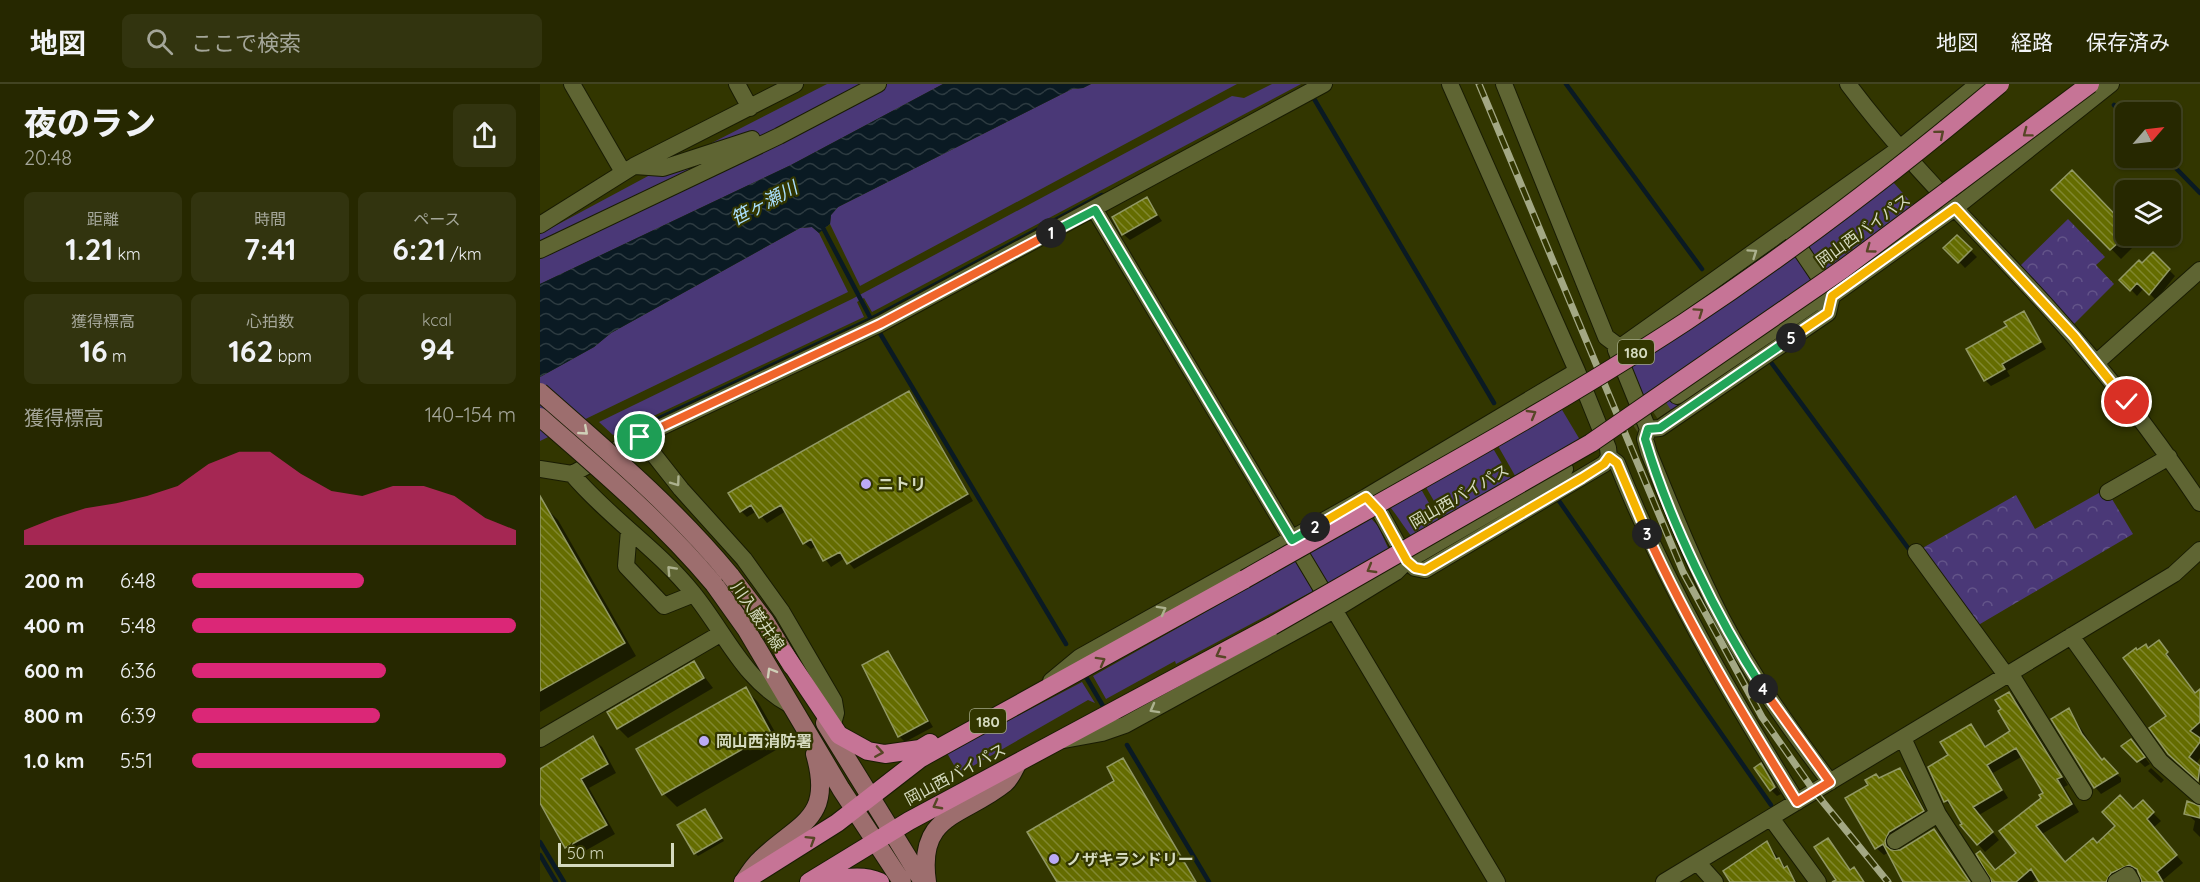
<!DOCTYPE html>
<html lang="ja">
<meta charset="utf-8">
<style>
body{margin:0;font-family:Quicksand,"Noto Sans JP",sans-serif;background:#32340f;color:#f1f3f6;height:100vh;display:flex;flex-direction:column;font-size:22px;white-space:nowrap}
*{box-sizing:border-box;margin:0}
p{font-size:20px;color:#a4a699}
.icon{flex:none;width:33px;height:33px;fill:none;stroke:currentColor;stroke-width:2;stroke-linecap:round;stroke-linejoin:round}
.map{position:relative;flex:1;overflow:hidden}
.panel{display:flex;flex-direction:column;background:#262800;width:540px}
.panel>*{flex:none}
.needle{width:39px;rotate:62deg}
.buttons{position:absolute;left:1575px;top:18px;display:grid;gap:12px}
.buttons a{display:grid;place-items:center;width:66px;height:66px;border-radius:9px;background:#262800;box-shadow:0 2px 4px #0004,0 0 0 2px #424422;font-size:30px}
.scale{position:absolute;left:18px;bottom:15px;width:116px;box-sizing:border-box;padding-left:6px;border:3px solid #d5dabf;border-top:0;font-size:16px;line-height:21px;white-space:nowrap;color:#d5dabf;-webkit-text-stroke:4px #323600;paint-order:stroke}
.pin{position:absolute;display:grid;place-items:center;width:51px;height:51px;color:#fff;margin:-26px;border:3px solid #fff;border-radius:50%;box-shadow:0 2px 6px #0007}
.km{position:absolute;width:30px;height:30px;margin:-15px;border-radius:50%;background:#222;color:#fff;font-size:16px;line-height:30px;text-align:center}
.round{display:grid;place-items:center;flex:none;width:63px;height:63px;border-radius:9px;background:#32340f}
.summary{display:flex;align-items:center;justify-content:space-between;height:102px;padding:0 24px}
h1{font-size:33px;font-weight:800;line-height:45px}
.metrics{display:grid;grid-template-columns:repeat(3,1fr);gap:9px;height:102px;padding:6px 24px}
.metrics div{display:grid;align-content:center;border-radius:9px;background:#32340f;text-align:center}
.metrics b{font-size:30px;font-weight:800}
.metrics small{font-size:16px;font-weight:400}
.metrics p{font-size:16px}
.chart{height:168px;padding:12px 24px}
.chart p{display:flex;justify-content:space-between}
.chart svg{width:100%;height:108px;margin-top:6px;fill:#db2777;opacity:.7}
ul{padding:0 24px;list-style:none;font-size:20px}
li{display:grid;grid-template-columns:96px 72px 1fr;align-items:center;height:45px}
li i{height:15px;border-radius:8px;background:#db2777}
header{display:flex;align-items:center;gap:36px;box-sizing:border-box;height:84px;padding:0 30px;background:#262800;border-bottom:2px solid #424422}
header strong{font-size:28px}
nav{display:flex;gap:33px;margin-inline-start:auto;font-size:21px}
.search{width:420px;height:54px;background:#32340f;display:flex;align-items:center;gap:15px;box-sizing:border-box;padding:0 21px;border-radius:9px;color:#a4a699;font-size:22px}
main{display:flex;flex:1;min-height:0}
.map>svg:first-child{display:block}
</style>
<header>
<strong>地図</strong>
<div class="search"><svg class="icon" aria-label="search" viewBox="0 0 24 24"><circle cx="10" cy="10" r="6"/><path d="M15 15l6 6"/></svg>ここで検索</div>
<nav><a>地図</a><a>経路</a><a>保存済み</a></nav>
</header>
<main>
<section class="panel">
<div class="summary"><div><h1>夜のラン</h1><p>20:48</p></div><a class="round"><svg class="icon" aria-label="share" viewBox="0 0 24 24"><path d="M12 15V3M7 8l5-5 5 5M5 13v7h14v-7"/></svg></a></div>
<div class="metrics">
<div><p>距離</p><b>1.21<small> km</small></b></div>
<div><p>時間</p><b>7:41</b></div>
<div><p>ペース</p><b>6:21<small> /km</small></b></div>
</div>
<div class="metrics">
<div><p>獲得標高</p><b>16<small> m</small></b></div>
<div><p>心拍数</p><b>162<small> bpm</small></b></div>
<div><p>kcal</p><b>94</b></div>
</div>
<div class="chart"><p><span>獲得標高</span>140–154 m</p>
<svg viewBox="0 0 160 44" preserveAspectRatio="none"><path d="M0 44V38L10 33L20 29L30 27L40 24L50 20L60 11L70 6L80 6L90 15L100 22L110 24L120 20L130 20L140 24L150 33L160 38V44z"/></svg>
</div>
<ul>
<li><b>200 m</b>6:48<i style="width:53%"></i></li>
<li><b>400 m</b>5:48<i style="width:100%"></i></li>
<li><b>600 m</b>6:36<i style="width:60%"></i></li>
<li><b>800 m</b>6:39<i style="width:58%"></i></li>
<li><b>1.0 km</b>5:51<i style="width:97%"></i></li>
</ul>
</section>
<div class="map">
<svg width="1660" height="798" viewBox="0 0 1660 798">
<defs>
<pattern id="forest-crowns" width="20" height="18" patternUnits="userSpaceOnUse" patternTransform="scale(1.5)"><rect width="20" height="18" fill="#4a3877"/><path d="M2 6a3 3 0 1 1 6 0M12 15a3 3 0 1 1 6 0" fill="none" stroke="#635489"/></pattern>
<pattern id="water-waves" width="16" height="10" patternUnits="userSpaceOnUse" patternTransform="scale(1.5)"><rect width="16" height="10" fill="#0a1a23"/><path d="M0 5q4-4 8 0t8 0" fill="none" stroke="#2d3b41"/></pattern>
<pattern id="building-back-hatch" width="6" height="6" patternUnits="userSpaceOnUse" patternTransform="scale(1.5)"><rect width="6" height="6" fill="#646c00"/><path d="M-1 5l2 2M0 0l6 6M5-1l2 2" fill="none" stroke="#80872f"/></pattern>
</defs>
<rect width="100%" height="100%" fill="#323600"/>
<!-- green -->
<path fill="#4a3877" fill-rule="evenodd" d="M 287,0 L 403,0 L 251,81 L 0,200 L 0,150 L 123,84 Z
M 551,0 L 697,0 L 320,202 L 290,140 L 291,131 L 298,123 L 532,5 L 543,4 Z
M 732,0 L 761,0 L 332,228 L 324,214 L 317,218 L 324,233 L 73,351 L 59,338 L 312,215 L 692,12 L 704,14 Z
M 1340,83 L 1388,138 L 1294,204 L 1260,147 L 1265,139 Z
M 272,143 L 279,149 L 308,208 L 0,357 L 0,293 L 54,263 L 71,249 L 260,144 Z
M 1247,151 L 1278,211 L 1135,310 L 1144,324 L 1108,328 L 1084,271 L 1165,208 C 1179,207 1196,196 1202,183 Z
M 1012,309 L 1046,366 L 882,463 C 864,448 857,426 838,411 ZM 949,346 L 982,404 L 978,407 L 944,349 ZM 877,388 L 911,446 L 906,449 L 873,391 Z
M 829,432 L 838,442 L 850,468 L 797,516 L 761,459 Z
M 756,477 L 773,507 L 636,580 L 635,577 L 566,615 L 553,592 Z
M 542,598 L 555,619 L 548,616 L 419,690 L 407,669 Z"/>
<!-- forest -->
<path fill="url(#forest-crowns)" d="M 1528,135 L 1565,173 L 1556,181 L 1574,200 L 1534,240 L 1480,182 Z
M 1566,405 L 1593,450 L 1435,543 L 1379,466 L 1476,411 L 1495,445 Z"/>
<!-- water -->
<path fill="url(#water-waves)" d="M 403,0 L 551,0 L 543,4 L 532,5 L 298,123 L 291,131 L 290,140 L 279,149 L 272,143 L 260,144 L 71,249 L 54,263 L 0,293 L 0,200 L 251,81 Z"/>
<!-- shadow -->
<path fill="#0007" d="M 1514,106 L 1586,152 L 1593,152 L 1599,157 L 1581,175 Z
M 607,115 L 622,137 L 590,156 L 583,150 Z
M 1417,153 L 1437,173 L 1425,184 L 1406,164 Z
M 1613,170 L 1635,192 L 1616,216 L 1604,204 L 1597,212 L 1582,196 Z
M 1484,228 L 1506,265 L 1467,287 L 1470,292 L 1451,302 L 1445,296 L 1469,243 Z
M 368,309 L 375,316 L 433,417 L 314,485 L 305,474 L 291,483 L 276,462 L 271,465 L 264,459 L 246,427 L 227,439 L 217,427 L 207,433 L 201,427 Z
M 5,423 L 18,436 L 96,572 L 0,628 L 0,425 Z
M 1619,558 L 1657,611 L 1660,608 L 1660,674 L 1656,680 L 1660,684 L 1660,698 L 1627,667 L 1628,632 L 1609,565 Z
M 348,569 L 393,643 L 365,658 L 359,652 Z
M 154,579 L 173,604 L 88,654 L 78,644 L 69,629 Z
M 205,605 L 218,618 L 243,662 L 137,723 L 124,710 Z
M 1469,610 L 1477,617 L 1528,701 L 1524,703 L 1539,728 L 1502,750 L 1526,780 L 1557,761 L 1593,727 L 1610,726 L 1621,737 L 1613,744 L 1643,779 L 1623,796 L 1625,798 L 1604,798 L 1597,787 L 1577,798 L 1500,798 L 1498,794 L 1493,798 L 1453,798 L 1440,769 L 1456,787 L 1479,769 L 1505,709 L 1483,672 L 1453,689 L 1468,714 L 1439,731 L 1459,756 L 1445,768 L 1422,742 L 1424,740 L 1414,724 L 1405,717 L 1410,671 L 1430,642 L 1447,663 L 1472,648 Z
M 1529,626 L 1562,677 L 1581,694 L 1581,698 L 1561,710 L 1555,703 Z
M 52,654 L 62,663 L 76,689 L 49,704 L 75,750 L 36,772 L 27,763 L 0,718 L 0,686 Z
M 1591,657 L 1597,663 L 1610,680 L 1605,683 L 1583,662 Z
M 1221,681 L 1241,710 L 1237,712 L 1231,706 Z
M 1611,684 L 1624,696 L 1621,699 L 1608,687 Z
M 1360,686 L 1367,693 L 1390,735 L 1356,756 L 1352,768 L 1361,768 L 1394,747 L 1430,798 L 1365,798 L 1349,768 L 1344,771 L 1336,764 L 1340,695 Z
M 1660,724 L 1660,753 L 1653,746 L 1655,737 L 1646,729 Z
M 165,727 L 184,757 L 158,772 L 155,769 Z
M 1288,755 L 1311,787 L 1314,785 L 1325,798 L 1299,798 Z
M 1227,759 L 1257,798 L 1192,798 Z"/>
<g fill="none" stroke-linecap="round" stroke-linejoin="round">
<!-- stream -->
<path stroke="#0a1a23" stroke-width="4.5" d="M 1026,0 L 1162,185
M 773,13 L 954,319
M 1574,21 L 1586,32
M 1626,74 L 1660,109
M 282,142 L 331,235
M 338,246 L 526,560
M 1230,277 L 1371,468
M 109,339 L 331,235 L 562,111
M 1017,414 L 1231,721
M 546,593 L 563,622
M 587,661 L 669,798
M 0,758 L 24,798
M 0,771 L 16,798"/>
</g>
<!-- building -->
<path fill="url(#building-back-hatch)" stroke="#919864" stroke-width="1.5" d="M 1532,86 L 1586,142 L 1586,152 L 1570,166 L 1511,106 Z
M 607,113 L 617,131 L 582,151 L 572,133 Z
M 1417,151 L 1432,165 L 1418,179 L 1403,164 Z
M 1613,168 L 1630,185 L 1609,211 L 1597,199 L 1590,207 L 1579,196 L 1599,176 L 1602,179 Z
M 1484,227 L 1501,258 L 1462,280 L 1465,285 L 1444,297 L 1426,265 L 1467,242 L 1464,238 Z
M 369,307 L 428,410 L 307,480 L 300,468 L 283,477 L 271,455 L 263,460 L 241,421 L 219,434 L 211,421 L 200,428 L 188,409 Z
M 0,412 L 85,559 L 0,607 Z
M 1619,556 L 1628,568 L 1626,570 L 1655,609 L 1660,605 L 1660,638 L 1650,647 L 1660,654 L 1660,658 L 1649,673 L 1660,682 L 1658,697 L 1628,670 L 1609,644 L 1626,632 L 1583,574 L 1596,564 L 1597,566 L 1606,560 L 1608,564 Z
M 348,567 L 388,637 L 358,653 L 322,581 Z
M 154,577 L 164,594 L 77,645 L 67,628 Z
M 206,603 L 231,649 L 122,711 L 96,665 Z
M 1469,608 L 1522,693 L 1517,695 L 1532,720 L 1496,742 L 1525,778 L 1553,754 L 1557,759 L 1575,742 L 1562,728 L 1580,711 L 1593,725 L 1603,716 L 1614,728 L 1607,735 L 1637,771 L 1617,788 L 1623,798 L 1602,798 L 1597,785 L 1589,781 L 1571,789 L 1566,798 L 1499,798 L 1491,785 L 1476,798 L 1452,798 L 1436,770 L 1440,767 L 1455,786 L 1476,769 L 1459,747 L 1501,714 L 1499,711 L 1503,709 L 1476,664 L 1447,681 L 1462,706 L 1433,723 L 1453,748 L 1437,761 L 1420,741 L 1422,740 L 1408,716 L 1404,718 L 1388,683 L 1408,671 L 1400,658 L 1431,640 L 1445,663 L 1470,647 L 1458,627 L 1461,625 L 1455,616 Z
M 1529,624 L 1542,650 L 1562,676 L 1564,674 L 1578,689 L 1554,704 L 1511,635 Z
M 53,652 L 68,680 L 41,695 L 67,741 L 25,764 L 0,719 L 0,685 Z
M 1591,655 L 1605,673 L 1597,678 L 1581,662 Z
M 583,674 L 656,798 L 517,798 L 487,748 L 574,697 L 567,683 Z
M 1221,679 L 1235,703 L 1230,707 L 1214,684 Z
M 1360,684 L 1384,727 L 1349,748 L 1345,757 L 1346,762 L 1351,766 L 1360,766 L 1394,745 L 1430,798 L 1363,798 L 1343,760 L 1335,765 L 1318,736 L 1305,714 L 1328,701 L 1325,696 L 1336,690 L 1339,694 Z
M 1647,717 L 1660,722 L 1660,734 L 1644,730 Z
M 165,725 L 182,754 L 154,770 L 137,741 Z
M 1288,754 L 1310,786 L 1314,783 L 1324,798 L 1292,798 L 1296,796 L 1274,763 Z
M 1227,757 L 1236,775 L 1239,774 L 1244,784 L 1247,782 L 1255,798 L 1190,798 L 1183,787 Z"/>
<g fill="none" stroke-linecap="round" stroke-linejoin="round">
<!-- minor-tunnel -->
<path stroke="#4a4f1d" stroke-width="16" stroke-dasharray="16 8" stroke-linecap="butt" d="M 1093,341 L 1137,312"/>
<defs>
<path id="minor" d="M 32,0 L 83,88
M 197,0 L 210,24
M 910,0 L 1037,287
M 964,0 L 1066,253 L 1078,262
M 1308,0 C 1369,82 1444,152 1512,228 C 1566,288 1615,352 1660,419
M 95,82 L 123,84 L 212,55
M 555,126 L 957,798
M 0,141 L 94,82 L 255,0
M 0,166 L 239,52 L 338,0
M 1556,279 L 1660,186
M 1137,312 L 1274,219 L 1292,212 L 1415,124 L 1571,0
M 1108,345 L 1120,344 L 1288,229 L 1292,212 L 1254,156 L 1255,149
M 100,353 L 141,405 L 204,475 L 242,528 L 294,617 L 296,629 L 293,640
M 1069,373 L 1077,379 C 1125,499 1189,609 1257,718
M 0,385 L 32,390 L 100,353 L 340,240 L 784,0
M 32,390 C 69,434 118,465 153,509 C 187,551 202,595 252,622
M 1568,408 L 1629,373
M 89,446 L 86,482 L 124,522 L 154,510
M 1376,468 L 1466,591
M 1531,552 L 1620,677 L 1660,712
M 1470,589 L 1544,708
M 511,597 L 540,573 L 826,413 L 1037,287 L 1068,364 L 1069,373 L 1064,380 L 885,486 L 875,484 L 867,477 L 840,428 L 826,413
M 1363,654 L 1398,730 L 1442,798
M 0,655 L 180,550
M 524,656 L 562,649 L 585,641 L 794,526 L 856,488 L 867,477 L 1025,385
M 1290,698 C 1250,645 1212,592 1181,533 C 1154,480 1132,425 1109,369 L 1105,355 L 1108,345 L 1076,266 L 1360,64 L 1438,0
M 1231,734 L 1278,798
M 1355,757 L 1398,730
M 1157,778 L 1175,798
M 1124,798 L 1634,490 L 1660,466
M 1576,798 L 1588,791 L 1592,798"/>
<path id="major" d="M 190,491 L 225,537 L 252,582
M 174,500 L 206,545 L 301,705 L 362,798
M 285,639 L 383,798
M 204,797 C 209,789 214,781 221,775 C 258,739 294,736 275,670
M 387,798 C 377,729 423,733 465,699 C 470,695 474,686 477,680"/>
<path id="highway" d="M 244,569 L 299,651 L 328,667 L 345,670 L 380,665 L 390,659
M 203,798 L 297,739 L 381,674 L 705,495
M 269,798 L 369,737 L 732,542
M 290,798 C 306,793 324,791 340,798"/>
</defs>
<!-- minor casing -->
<use href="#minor" stroke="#191c03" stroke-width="18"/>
<!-- major casing -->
<use href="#major" stroke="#191c03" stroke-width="20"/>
<!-- highway casing -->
<use href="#highway" stroke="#191c03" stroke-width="20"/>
<!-- minor -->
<use href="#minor" stroke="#5f6533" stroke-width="16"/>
<!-- major -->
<use href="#major" stroke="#9d6e6e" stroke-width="18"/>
<!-- highway -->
<use href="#highway" stroke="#c67496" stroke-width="18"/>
<defs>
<path id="rail" d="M 939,0 L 1143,488 L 1222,633 L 1274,707 L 1348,798"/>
</defs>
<!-- rail casing -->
<use href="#rail" stroke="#a3a884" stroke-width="7"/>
<!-- rail -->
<use href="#rail" stroke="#323600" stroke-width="4.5" stroke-dasharray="14" stroke-linecap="butt"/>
<defs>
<path id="major-bridge" d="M 0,308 C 66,366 134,423 190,491
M 0,333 C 61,386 122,438 174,500"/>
<path id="highway-bridge" d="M 705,495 C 852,411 1003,331 1145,238 C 1255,165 1359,85 1460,0
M 732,542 L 1051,359 L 1303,185 L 1550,0"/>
</defs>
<!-- major-bridge casing -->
<use href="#major-bridge" stroke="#191c03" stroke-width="20" stroke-linecap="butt"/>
<!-- highway-bridge casing -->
<use href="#highway-bridge" stroke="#191c03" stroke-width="20" stroke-linecap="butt"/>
<!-- major-bridge -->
<use href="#major-bridge" stroke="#9d6e6e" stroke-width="18"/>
<!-- highway-bridge -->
<use href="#highway-bridge" stroke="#c67496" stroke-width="18"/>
</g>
<!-- one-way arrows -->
<defs><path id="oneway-chevron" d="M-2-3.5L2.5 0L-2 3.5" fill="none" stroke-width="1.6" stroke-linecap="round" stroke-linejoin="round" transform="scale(1.5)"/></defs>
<g stroke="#574626">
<use href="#oneway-chevron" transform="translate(1487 49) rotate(143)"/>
<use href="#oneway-chevron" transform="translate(1400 50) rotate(-40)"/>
<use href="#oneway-chevron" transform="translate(1330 165) rotate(144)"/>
<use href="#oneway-chevron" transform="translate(1159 228) rotate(-35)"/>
<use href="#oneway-chevron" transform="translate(992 330) rotate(-30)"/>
<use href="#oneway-chevron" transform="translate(831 485) rotate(150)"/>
<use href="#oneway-chevron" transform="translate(680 570) rotate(152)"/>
<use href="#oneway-chevron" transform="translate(561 577) rotate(-29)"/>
<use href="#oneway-chevron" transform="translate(339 668) rotate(9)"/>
<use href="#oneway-chevron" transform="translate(397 721) rotate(152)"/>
<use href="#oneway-chevron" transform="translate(271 756) rotate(-32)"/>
</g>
<g stroke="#acb18e">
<use href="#oneway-chevron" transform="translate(1213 169) rotate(-35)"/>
<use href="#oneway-chevron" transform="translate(136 398) rotate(54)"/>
<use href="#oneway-chevron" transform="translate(131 486) rotate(-133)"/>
<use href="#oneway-chevron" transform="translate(622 526) rotate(-29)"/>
<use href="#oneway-chevron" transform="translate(614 625) rotate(151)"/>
</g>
<g stroke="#cfcfb7">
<use href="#oneway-chevron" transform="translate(44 347) rotate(41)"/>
<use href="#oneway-chevron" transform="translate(231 588) rotate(-120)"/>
</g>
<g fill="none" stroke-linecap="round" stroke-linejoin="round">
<defs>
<path id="split-1" d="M 100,353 L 340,240 L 511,149"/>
<path id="split-2" d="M 511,149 L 555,126 L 752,456 L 775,443"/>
<path id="split-3" d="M 775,443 L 826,413 L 840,428 L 867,477 L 875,484 L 885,486 L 1042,394 L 1064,380 L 1069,373 L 1077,379 L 1107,450"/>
<path id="split-4" d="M 1107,450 C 1150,544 1203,631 1257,718 L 1290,698 L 1223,605"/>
<path id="split-5" d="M 1223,605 C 1177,534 1129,436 1105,355 L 1108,345 L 1120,344 L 1251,254"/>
<path id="split-6" d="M 1251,254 L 1288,229 L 1292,212 L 1415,124 L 1534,252 L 1587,318"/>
</defs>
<!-- split-1 casing -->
<use href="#split-1" stroke="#fff" stroke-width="12"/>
<!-- split-2 casing -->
<use href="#split-2" stroke="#fff" stroke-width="12"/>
<!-- split-3 casing -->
<use href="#split-3" stroke="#fff" stroke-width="12"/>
<!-- split-4 casing -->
<use href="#split-4" stroke="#fff" stroke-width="12"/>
<!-- split-5 casing -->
<use href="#split-5" stroke="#fff" stroke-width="12"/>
<!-- split-6 casing -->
<use href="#split-6" stroke="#fff" stroke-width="12"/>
<!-- split-1 -->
<use href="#split-1" stroke="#f0652b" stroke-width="8"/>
<!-- split-2 -->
<use href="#split-2" stroke="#22a559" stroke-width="8"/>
<!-- split-3 -->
<use href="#split-3" stroke="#f5b400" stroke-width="8"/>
<!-- split-4 -->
<use href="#split-4" stroke="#f0652b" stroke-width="8"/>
<!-- split-5 -->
<use href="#split-5" stroke="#22a559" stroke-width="8"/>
<!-- split-6 -->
<use href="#split-6" stroke="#f5b400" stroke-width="8"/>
</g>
<!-- markers -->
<g fill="#bbaaf6" stroke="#323600" stroke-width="2">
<circle cx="326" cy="400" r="6"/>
<circle cx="164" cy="657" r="6"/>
<circle cx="514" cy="775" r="6"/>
</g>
<g text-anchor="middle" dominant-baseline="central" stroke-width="4.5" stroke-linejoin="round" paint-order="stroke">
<!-- shield labels -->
<g fill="#323600" stroke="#a4a986" stroke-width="1.5">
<rect x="1078" y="256" width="36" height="24" rx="4.5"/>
<rect x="430" y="625" width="36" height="24" rx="4.5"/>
</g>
<g font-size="15" font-weight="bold" fill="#d5dabf">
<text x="1096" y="268">180</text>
<text x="448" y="637">180</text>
</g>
<!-- street labels -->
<g font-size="16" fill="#d5dabf" stroke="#323600">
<text transform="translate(1323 146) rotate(-36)">岡山西バイパス</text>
<text transform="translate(919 412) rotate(-30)">岡山西バイパス</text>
<text transform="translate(218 532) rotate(55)">川入巌井線</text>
<text transform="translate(415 690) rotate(-28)">岡山西バイパス</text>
</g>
<!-- poi labels -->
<g font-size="16" font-weight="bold" fill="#d5dabf" stroke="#323600" text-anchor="start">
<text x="338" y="400">ニトリ</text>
<text x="176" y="657">岡山西消防署</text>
<text x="526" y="775">ノザキランドリー</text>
</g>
<!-- water labels -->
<g font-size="18" font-style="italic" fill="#abe0ff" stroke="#323600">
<text transform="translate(224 119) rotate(-28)">笹ヶ瀬川</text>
</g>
</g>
</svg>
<div class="buttons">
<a><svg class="needle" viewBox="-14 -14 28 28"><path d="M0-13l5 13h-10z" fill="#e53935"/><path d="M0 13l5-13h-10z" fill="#a4a699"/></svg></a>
<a><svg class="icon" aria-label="layers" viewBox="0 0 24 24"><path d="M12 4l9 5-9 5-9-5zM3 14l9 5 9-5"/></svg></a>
</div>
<div class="scale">50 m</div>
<div class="pin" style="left:100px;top:353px;background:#1e9e55"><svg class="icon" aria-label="arrive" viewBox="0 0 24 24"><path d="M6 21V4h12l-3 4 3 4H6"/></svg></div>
<div class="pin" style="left:1587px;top:318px;background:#d93025"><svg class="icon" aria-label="check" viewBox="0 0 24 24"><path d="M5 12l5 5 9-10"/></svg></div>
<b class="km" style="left:511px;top:149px">1</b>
<b class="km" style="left:775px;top:443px">2</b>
<b class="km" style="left:1107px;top:450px">3</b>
<b class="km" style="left:1223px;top:605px">4</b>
<b class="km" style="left:1251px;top:254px">5</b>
</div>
</main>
